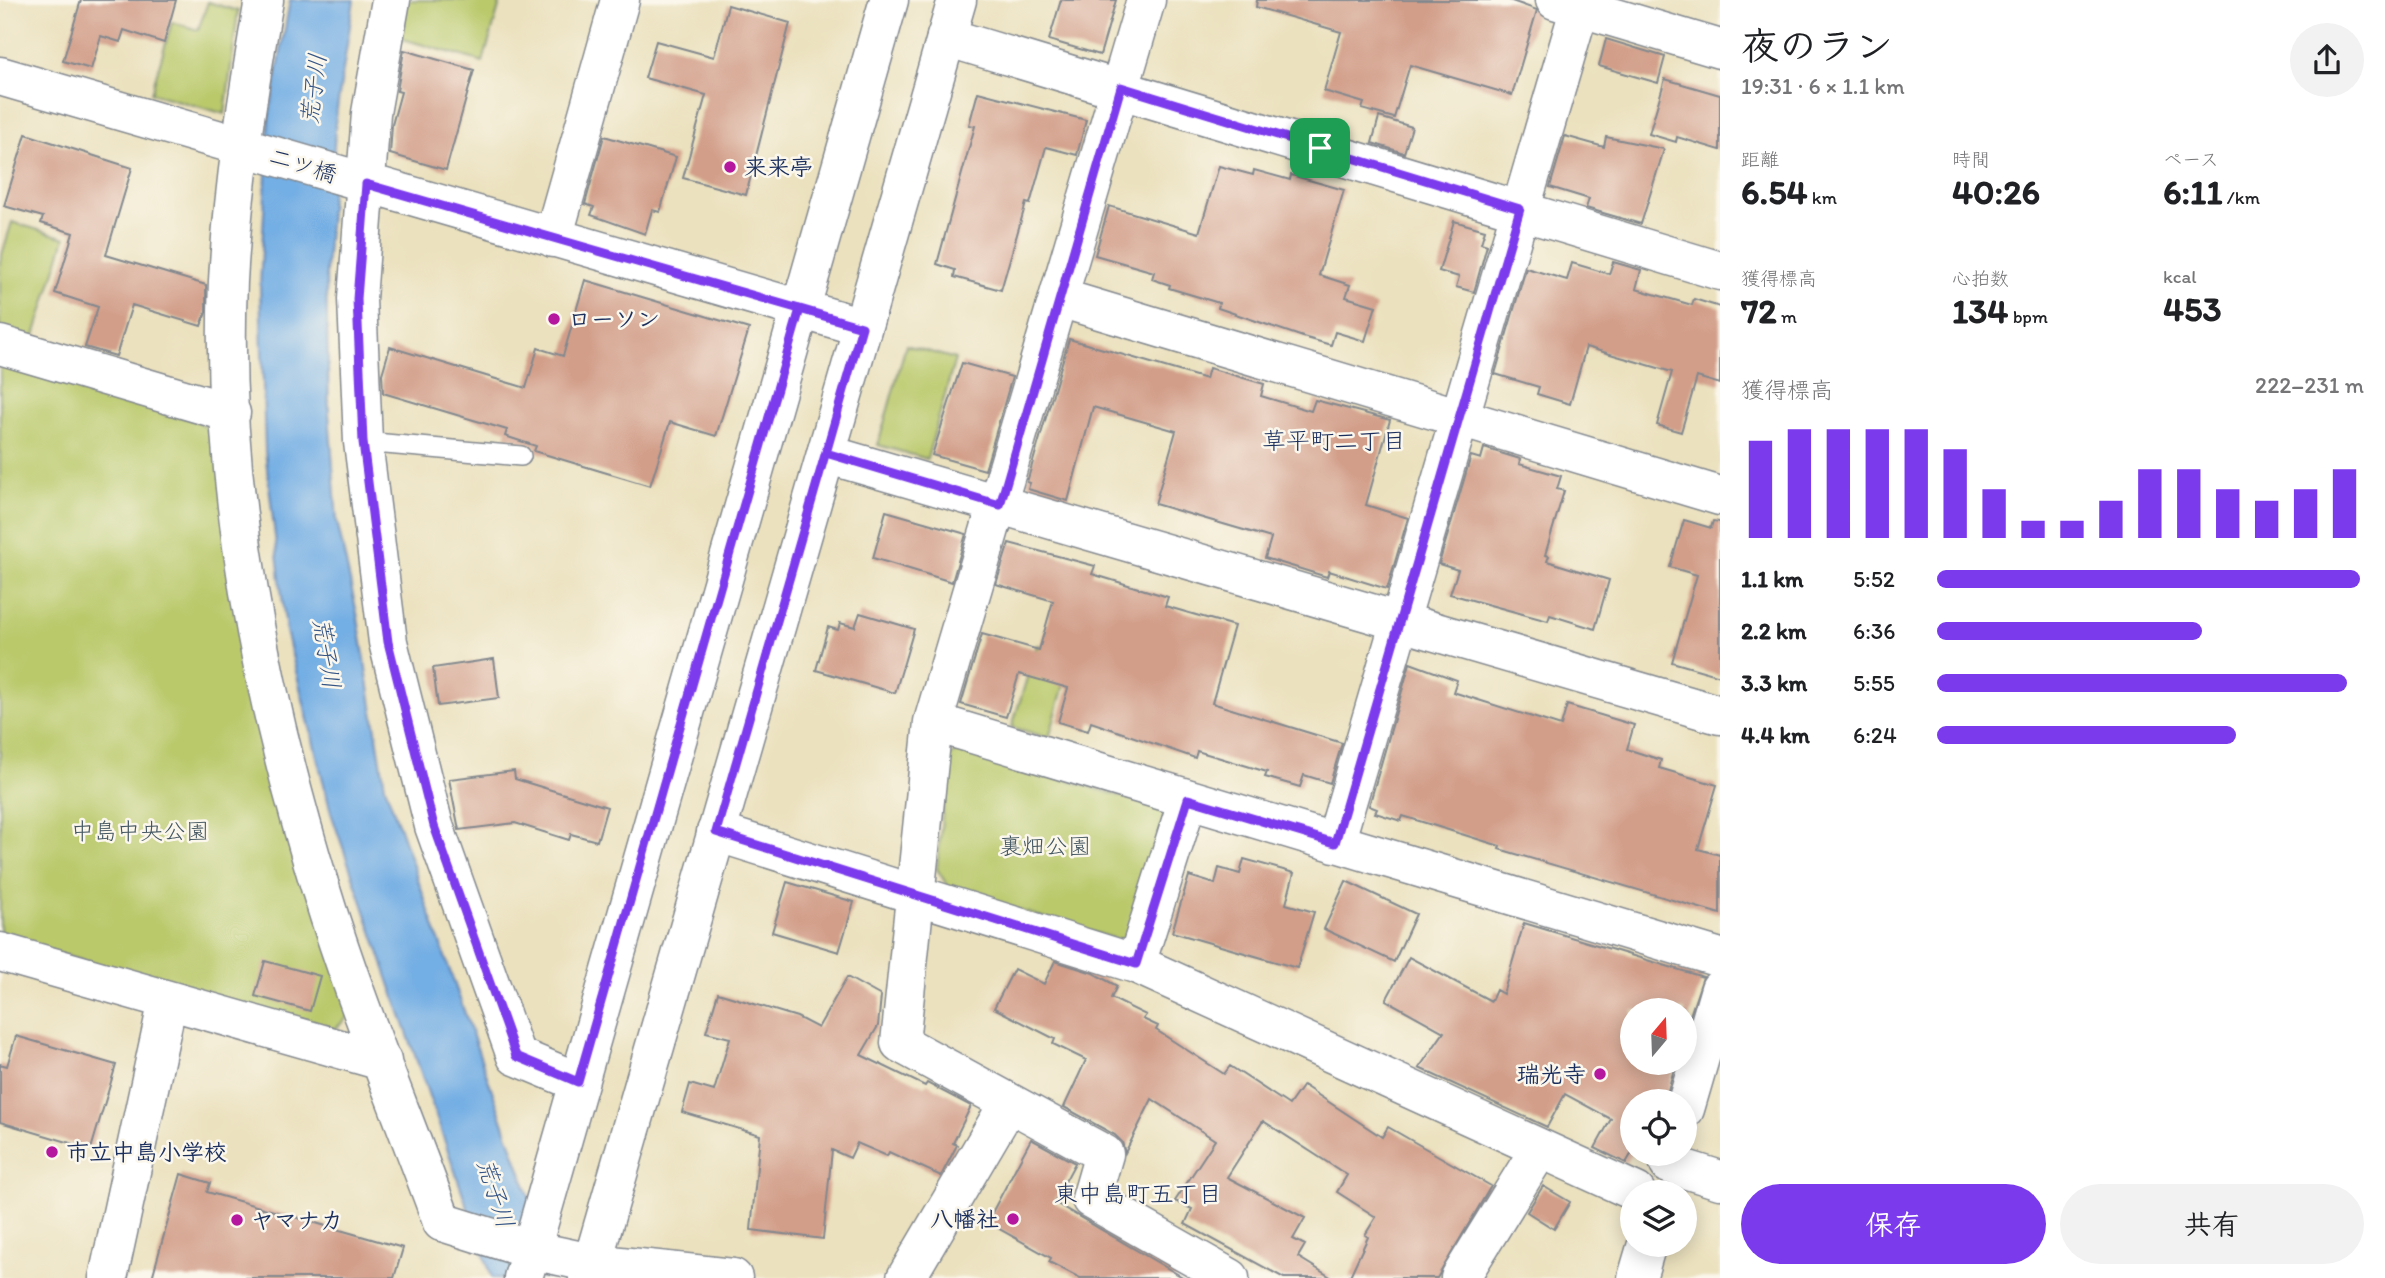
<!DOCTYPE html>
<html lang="ja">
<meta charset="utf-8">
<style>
body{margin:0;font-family:Itim,"Klee One",sans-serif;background:#f2f2f2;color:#202124;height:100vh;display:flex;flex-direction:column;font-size:26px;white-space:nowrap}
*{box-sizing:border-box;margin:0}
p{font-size:23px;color:#757577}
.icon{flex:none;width:38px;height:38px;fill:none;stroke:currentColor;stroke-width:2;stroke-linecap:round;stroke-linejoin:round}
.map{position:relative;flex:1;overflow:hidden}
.drawer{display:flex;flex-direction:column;background:#fff;width:665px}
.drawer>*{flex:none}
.needle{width:46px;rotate:19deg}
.buttons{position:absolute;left:1620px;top:998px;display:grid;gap:14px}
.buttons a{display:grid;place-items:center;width:77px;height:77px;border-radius:50%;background:#fff;box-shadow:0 4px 18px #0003;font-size:35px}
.pin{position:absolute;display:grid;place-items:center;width:60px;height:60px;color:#fff;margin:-30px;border-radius:14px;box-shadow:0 4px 10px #0006}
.round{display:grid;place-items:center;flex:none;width:74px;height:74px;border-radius:37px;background:#f2f2f2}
.overview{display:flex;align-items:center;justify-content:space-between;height:119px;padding:0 21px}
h1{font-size:38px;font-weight:700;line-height:52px}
.stats{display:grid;grid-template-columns:repeat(3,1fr);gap:10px;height:119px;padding:7px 21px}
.stats div{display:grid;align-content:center}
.stats b{font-size:35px;font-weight:700}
.stats small{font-size:19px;font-weight:400}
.stats p{font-size:19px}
.chart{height:196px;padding:14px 21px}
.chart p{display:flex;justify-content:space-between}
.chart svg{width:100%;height:126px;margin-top:7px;stroke:#7c3aed;stroke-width:6}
.action{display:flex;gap:14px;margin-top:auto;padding:14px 21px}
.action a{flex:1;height:80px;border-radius:42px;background:#7c3aed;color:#fff;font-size:28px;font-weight:700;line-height:80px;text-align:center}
.action a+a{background:#f2f2f2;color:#202124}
ul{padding:0 21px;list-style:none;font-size:23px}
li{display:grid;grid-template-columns:112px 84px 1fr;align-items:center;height:52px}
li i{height:18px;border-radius:9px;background:#7c3aed}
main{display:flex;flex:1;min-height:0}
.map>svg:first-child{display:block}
</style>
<main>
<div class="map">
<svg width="1720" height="1278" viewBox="0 0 1720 1278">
<rect width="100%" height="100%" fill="#fbf7ec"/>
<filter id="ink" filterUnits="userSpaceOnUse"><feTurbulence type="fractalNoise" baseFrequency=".0143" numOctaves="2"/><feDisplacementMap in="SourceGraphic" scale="14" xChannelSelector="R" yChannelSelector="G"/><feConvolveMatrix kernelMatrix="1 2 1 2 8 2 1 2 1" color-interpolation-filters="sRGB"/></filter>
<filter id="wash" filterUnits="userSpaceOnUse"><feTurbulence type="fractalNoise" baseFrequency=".00686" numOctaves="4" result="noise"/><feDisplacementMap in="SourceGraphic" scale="28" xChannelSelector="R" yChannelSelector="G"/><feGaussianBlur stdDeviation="1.57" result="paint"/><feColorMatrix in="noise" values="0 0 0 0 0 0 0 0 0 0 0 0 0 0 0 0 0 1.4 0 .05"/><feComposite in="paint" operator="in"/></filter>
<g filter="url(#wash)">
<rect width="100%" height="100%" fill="#ebe1be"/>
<!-- green -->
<path fill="#bac96b" stroke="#6a7c64" stroke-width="2" d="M 406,0 L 501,0 L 483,62 L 399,38 Z
M 208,2 L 238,11 L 225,114 L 151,93 L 172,22 L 198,30 Z
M 12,222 L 65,238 L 34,339 L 0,329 L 0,261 Z
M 906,345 L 955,359 L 927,459 L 878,445 Z
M 0,363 L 199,422 L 216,436 L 349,1016 L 332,1032 L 0,937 Z
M 1037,645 L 1072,656 L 1049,738 L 1012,727 Z
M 961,748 L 1167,810 L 1134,935 L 1119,940 L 950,890 L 937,869 L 948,757 Z"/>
<!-- water -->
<path fill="#73aee4" stroke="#476ea1" stroke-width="2" d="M 290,0 L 354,0 L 336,115 L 326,273 L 329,413 L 337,521 L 358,618 L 385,786 L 558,1278 L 492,1278 L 331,813 L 286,631 L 265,451 L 260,286 L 269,118 Z"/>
<g id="blocks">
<!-- building -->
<path fill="#d29e89" d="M 81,0 L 176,0 L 164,43 L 124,30 L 120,42 L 101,36 L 91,69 L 63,61 Z
M 1061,0 L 1116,0 L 1100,55 L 1049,40 Z
M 1257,0 L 1509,0 L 1537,10 L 1512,95 L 1410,65 L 1394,118 L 1362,109 L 1364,103 L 1324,91 L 1341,32 L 1256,7 Z
M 728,5 L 790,23 L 746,195 L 683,178 L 706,95 L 645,78 L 656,41 L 714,57 Z
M 1606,39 L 1665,57 L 1658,83 L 1599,66 Z
M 404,50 L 474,70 L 446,170 L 390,154 L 392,125 L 401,92 L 397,91 Z
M 1665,79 L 1720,95 L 1720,150 L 1677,137 L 1676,142 L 1649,134 Z
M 978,92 L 1086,120 L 1077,155 L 1046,147 L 1030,204 L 1026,203 L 1001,290 L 954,277 L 955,270 L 937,264 L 975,126 L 969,125 Z
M 1379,117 L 1412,127 L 1404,153 L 1372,143 Z
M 26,134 L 132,168 L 106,255 L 206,285 L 206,312 L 201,326 L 132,305 L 116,356 L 85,347 L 98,307 L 55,293 L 73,233 L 41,223 L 43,217 L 4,206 Z
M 604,136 L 676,157 L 660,212 L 652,210 L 645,234 L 591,215 L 594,207 L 585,204 Z
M 1565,136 L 1604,147 L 1606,137 L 1664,149 L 1641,224 L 1586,208 L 1589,199 L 1550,187 Z
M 1219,166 L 1253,175 L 1254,170 L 1290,180 L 1291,175 L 1344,190 L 1319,275 L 1350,285 L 1346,297 L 1376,306 L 1365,341 L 1335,332 L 1331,345 L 1303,337 L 1218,308 L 1219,303 L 1169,288 L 1170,285 L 1152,279 L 1154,272 L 1095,255 L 1109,206 L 1199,233 Z
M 1454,221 L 1485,230 L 1481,243 L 1487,245 L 1474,292 L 1456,287 L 1459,277 L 1439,271 Z
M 1613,262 L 1641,270 L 1636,289 L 1692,305 L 1694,299 L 1720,307 L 1720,384 L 1697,377 L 1681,432 L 1657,425 L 1672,372 L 1586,347 L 1570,404 L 1537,394 L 1539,387 L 1495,374 L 1526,268 L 1567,280 L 1572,263 L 1609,274 Z
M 585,280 L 749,329 L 716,436 L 670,422 L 650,486 L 534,451 L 536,446 L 505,436 L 507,430 L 383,393 L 382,374 L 390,347 L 526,388 L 538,348 L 563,356 Z
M 1069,339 L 1206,379 L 1209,368 L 1264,384 L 1261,396 L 1311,411 L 1315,400 L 1390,420 L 1366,505 L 1408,518 L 1387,589 L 1329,571 L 1327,577 L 1265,558 L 1271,538 L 1155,504 L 1176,431 L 1093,407 L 1068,501 L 1028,489 L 1030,483 L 1027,482 Z
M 962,363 L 1012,377 L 985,470 L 932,455 Z
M 1484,448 L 1520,459 L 1519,464 L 1561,476 L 1557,489 L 1564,491 L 1545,555 L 1549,556 L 1547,561 L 1609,580 L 1595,629 L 1550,615 L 1548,621 L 1450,594 L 1458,570 L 1439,564 L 1471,456 L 1481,459 Z
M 886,511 L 966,534 L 952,582 L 873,558 Z
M 1684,520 L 1711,528 L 1713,521 L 1720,522 L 1720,676 L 1672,662 L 1697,575 L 1670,567 Z
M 1009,543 L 1095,566 L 1092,574 L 1168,597 L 1165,606 L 1234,626 L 1212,703 L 1342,743 L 1330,783 L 1304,775 L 1300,787 L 1265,777 L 1267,772 L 1197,751 L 1195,758 L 1091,722 L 1088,731 L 1058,722 L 1068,688 L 1019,674 L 1006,717 L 961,704 L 982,634 L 1039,650 L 1053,601 L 996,584 Z
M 860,613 L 914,629 L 895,693 L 816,670 L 828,627 L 838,630 L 840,623 L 855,627 Z
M 494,659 L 499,698 L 438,706 L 433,668 Z
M 1410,663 L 1457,680 L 1453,692 L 1561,726 L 1567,705 L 1634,725 L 1627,749 L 1661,760 L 1659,768 L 1717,785 L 1698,849 L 1720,855 L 1720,914 L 1499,849 L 1500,846 L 1403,816 L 1401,821 L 1375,813 L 1377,809 L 1369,806 Z
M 514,771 L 515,779 L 607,807 L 597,841 L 571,834 L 569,840 L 515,823 L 459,830 L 449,779 Z
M 1244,859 L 1294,873 L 1286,904 L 1314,912 L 1297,968 L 1172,932 L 1189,876 L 1215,884 L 1219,868 L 1240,874 Z
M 1346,881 L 1416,914 L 1394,962 L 1324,929 Z
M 787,882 L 854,902 L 839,952 L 772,932 Z
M 1524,923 L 1703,977 L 1685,1030 L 1685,1010 L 1633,1010 L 1633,1062 L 1676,1062 L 1665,1101 L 1633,1101 L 1633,1151 L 1626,1163 L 1595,1148 L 1611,1119 L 1565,1094 L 1547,1127 L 1419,1068 L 1444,1032 L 1386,1000 L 1409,957 L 1491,1001 L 1496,990 L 1503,994 Z
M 265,961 L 320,976 L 310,1011 L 255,996 Z
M 1055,961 L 1093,973 L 1117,986 L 1111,998 L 1146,1015 L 1143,1019 L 1158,1026 L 1156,1030 L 1224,1074 L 1230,1066 L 1289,1105 L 1303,1085 L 1382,1137 L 1388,1127 L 1491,1186 L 1437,1278 L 1349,1278 L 1368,1237 L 1365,1235 L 1376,1217 L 1337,1192 L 1347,1175 L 1263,1121 L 1227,1177 L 1305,1218 L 1293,1239 L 1305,1245 L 1298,1257 L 1332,1278 L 1284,1278 L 1185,1224 L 1192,1209 L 1175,1201 L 1215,1140 L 1152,1099 L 1125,1153 L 1122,1142 L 1115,1135 L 1064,1107 L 1086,1060 L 1053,1044 L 1055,1039 L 994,1008 L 1014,969 L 1044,984 Z
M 847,977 L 881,996 L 878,1026 L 861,1055 L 925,1086 L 927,1083 L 971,1106 L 953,1143 L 957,1145 L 941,1176 L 889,1152 L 887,1156 L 857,1143 L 850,1158 L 832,1150 L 823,1239 L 751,1230 L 760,1135 L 682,1112 L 690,1084 L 714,1091 L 730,1038 L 706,1032 L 718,993 L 797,1017 L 818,1028 Z
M 16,1036 L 116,1065 L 91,1149 L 0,1122 L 0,1064 L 7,1066 Z
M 1031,1139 L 1075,1163 L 1054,1202 L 1184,1278 L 1080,1278 L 1049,1262 L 1051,1258 L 987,1222 Z
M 181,1174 L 210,1183 L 207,1192 L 403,1248 L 394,1278 L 152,1278 Z
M 1543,1186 L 1570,1202 L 1554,1229 L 1527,1212 Z"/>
</g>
</g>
<g filter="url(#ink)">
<use href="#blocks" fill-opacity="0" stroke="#83888e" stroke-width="2"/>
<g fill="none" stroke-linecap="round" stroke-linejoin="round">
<defs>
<path id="lane" d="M 363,442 L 521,456"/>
<path id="street" d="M 264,0 C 248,93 233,187 228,281 C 219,487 261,695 321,890 C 355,1002 402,1112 442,1222
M 391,0 L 371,113 L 357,299 L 363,442 L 388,642 L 434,826 L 516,1056 L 578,1082
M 1146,0 L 933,722 L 900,1043 L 1104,1154 L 1091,1199 L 1230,1278
M 1555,0 L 1720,49
M 946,37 L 1720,271
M 0,76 L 862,327
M 553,238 L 620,0
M 1060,298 L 1720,496
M 0,345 L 231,413
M 826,454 L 1720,715
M 933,722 L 1720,958
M 716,832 L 1136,964 L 1636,1192
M 1335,843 L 1582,0
M 0,952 L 382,1061
M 1136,964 L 1188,799
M 1685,1109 L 1720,989
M 1669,1164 L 1720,1180
M 108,1278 L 168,1000
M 906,1278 L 1009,1103
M 1460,1278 L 1539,1150
M 1637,1278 L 1647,1244"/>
<path id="secondary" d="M 442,1222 L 531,1250 L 592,1263 L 733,1278
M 523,1278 L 889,0
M 588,1278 L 957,0"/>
</defs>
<!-- lane casing -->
<use href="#lane" stroke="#83888e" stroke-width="22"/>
<!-- street casing -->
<use href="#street" stroke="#83888e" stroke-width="41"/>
<!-- secondary casing -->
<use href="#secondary" stroke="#83888e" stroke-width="41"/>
<!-- lane -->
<use href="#lane" stroke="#fff" stroke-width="19"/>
<!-- street -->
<use href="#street" stroke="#fff" stroke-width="38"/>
<!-- secondary -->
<use href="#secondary" stroke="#fff" stroke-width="38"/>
</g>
</g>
<g fill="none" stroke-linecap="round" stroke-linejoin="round" filter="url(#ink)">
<defs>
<path id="route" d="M 1320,148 L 1121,87 L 1000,505 L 826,453 L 862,327 C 697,279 531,232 366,184 L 357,299 L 363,442 L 388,642 L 434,826 L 516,1056 L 578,1082 L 800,309 L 862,327 L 716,832 L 1136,964 L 1188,799 L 1335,843 L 1520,209 L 1320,148"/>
</defs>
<!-- route casing -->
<use href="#route" stroke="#fff" stroke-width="14"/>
<!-- route -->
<use href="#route" stroke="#7c3aed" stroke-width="9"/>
</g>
<!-- markers -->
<g fill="#b5179e" stroke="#fbf7ec" stroke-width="2.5">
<circle cx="730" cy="167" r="7"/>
<circle cx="554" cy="319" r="7"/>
<circle cx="1600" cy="1074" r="7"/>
<circle cx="52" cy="1152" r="7"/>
<circle cx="1013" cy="1219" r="7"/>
<circle cx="237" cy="1220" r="7"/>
</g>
<g text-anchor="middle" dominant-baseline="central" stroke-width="5" stroke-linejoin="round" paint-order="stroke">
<!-- street labels -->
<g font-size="23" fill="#1b2f5e" stroke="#fbf7ec">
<text transform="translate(303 165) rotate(17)">二ツ橋</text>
</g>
<!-- poi labels -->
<g font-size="23" font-weight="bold" fill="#1b2f5e" stroke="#fbf7ec" text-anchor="start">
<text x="744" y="167">来来亭</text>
<text x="568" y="319">ローソン</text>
<text x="1586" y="1074" text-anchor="end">瑞光寺</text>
<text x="66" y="1152">市立中島小学校</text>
<text x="999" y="1219" text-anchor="end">八幡社</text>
<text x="251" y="1220">ヤマナカ</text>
</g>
<!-- park labels -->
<g font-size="23" fill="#435661" stroke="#fbf7ec">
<text x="140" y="831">中島中央公園</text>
<text x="1045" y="846">裏畑公園</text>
</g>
<!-- water labels -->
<g font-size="24" font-style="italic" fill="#355586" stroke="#fbf7ec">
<text transform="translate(313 89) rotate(-83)">荒子川</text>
<text transform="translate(327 653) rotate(81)">荒子川</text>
<text transform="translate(496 1193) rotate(72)">荒子川</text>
</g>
<!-- neighbourhood labels -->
<g font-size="24" fill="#1b2f5e" stroke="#fbf7ec">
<text x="1334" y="440">草平町二丁目</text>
<text x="1138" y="1193">東中島町五丁目</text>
</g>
</g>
</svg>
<div class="buttons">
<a><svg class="needle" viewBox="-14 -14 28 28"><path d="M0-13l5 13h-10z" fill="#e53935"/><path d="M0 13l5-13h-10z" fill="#757577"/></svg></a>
<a><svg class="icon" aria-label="locate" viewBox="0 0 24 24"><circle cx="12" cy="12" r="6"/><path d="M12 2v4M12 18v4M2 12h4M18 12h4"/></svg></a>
<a><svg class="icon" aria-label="layers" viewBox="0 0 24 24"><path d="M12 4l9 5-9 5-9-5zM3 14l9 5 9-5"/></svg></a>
</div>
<div class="pin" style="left:1320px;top:148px;background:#1e9e55"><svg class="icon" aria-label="arrive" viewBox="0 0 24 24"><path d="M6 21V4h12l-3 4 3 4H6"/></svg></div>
</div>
<section class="drawer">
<div class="overview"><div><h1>夜のラン</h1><p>19:31 · 6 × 1.1 km</p></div><a class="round"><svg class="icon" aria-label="share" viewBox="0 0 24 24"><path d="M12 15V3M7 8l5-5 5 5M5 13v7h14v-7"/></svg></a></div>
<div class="stats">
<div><p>距離</p><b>6.54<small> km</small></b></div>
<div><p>時間</p><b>40:26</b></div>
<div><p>ペース</p><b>6:11<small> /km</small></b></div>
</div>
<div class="stats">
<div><p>獲得標高</p><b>72<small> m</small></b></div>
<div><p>心拍数</p><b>134<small> bpm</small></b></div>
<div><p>kcal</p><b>453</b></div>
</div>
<div class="chart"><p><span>獲得標高</span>222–231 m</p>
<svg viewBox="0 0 160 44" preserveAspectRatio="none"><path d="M5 44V10M15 44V6M25 44V6M35 44V6M45 44V6M55 44V13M65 44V27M75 44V38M85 44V38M95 44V31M105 44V20M115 44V20M125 44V27M135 44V31M145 44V27M155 44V20"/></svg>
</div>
<ul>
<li><b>1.1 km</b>5:52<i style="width:99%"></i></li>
<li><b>2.2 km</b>6:36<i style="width:62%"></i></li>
<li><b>3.3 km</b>5:55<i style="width:96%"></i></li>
<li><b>4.4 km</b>6:24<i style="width:70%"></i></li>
</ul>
<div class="action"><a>保存</a><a>共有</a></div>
</section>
</main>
